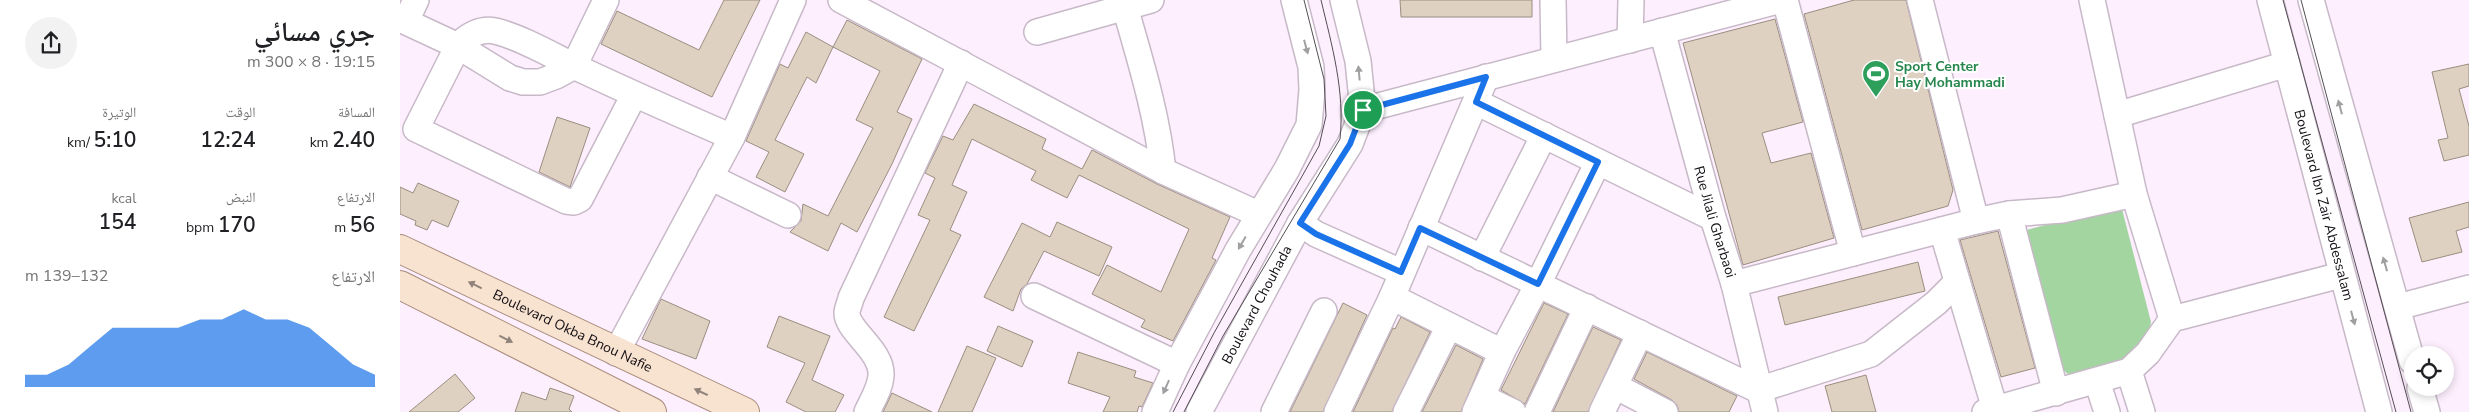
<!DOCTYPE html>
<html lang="ar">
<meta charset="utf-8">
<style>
body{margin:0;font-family:"Nunito Sans","Noto Naskh Arabic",sans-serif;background:#f2f2f2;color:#202124;direction:rtl;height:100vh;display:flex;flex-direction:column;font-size:19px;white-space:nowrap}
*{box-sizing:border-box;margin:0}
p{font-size:16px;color:#757577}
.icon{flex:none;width:28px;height:28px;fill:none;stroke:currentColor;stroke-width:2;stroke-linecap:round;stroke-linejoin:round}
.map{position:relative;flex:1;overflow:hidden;direction:ltr}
.panel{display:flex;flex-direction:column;background:#fff;width:400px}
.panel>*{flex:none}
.fabs{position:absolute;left:2004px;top:346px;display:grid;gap:10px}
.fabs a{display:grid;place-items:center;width:50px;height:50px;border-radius:50%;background:#fff;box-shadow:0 2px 8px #0003;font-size:25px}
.pin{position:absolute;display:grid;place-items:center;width:42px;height:42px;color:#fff;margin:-21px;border:2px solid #fff;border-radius:50%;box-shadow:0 1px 5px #0007}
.round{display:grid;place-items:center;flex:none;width:52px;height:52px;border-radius:26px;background:#f2f2f2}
.head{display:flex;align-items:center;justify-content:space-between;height:85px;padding:0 25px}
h1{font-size:28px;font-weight:600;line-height:38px}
.stats{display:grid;grid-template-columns:repeat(3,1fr);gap:8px;height:85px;padding:5px 25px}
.stats div{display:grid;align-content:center}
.stats b{font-size:21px;font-weight:600}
.stats small{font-size:14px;font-weight:400}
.stats p{font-size:14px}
.chart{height:140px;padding:10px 25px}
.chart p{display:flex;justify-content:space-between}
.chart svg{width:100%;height:90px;margin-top:5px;fill:#1a73e8;opacity:.7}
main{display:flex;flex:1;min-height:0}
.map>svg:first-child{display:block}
</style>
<main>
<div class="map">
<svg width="2069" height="412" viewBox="0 0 2069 412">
<rect width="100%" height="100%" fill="#feefff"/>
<!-- green -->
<path fill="#a3d5a1" d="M 1721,205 L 1751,322 L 1744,354 L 1669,375 L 1653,361 L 1619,232 Z"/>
<!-- building -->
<path fill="#ded1c1" stroke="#9a8e7f" d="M 324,0 L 360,0 L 312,97 L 201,44 L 217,11 L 299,50 Z
M 1000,0 L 1132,0 L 1132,17 L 1001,17 Z
M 1454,0 L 1506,0 L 1553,190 L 1548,206 L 1462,230 L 1404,14 Z
M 1375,19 L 1403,122 L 1362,133 L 1371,163 L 1411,153 L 1434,238 L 1343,265 L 1283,43 Z
M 447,20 L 522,59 L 497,112 L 512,119 L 492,164 L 457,232 L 441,223 L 428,251 L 390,232 L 401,221 L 403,204 L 428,216 L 473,128 L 456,120 L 480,71 L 433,47 Z
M 406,32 L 433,47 L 416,83 L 407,77 L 375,140 L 404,154 L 385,192 L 356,177 L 369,152 L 346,141 L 380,64 L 388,68 Z
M 2069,64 L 2069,86 L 2059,89 L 2069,126 L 2069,155 L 2044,161 L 2038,140 L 2048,138 L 2032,72 Z
M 574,104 L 646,139 L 642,149 L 682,169 L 692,150 L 757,184 L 830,217 L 812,258 L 816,260 L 773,341 L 741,327 L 745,320 L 692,294 L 707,265 L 761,292 L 789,229 L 679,175 L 667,198 L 631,180 L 636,171 L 572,139 L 552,185 L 567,192 L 550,230 L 561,235 L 514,331 L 484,317 L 530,220 L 518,215 L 535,178 L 525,173 L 543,136 L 553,140 Z
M 157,117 L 190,128 L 170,187 L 139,172 Z
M 18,183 L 59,201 L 48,227 L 32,220 L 27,230 L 15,225 L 16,221 L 0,214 L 0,187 L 13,193 Z
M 2069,202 L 2069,227 L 2056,231 L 2062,252 L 2022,262 L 2009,218 Z
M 657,222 L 712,247 L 699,276 L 644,251 L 627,284 L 621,289 L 613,311 L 584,297 L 622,223 L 650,237 Z
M 1598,231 L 1635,368 L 1601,377 L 1560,240 Z
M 1518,262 L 1525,291 L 1385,325 L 1378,297 Z
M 261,299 L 310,321 L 296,359 L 242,339 Z
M 943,303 L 967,315 L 923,412 L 890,412 Z
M 1144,303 L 1168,314 L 1125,404 L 1101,390 Z
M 379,316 L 430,336 L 412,380 L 444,395 L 435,412 L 406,412 L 386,402 L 405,363 L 367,347 Z
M 1001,317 L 1030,332 L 992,412 L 953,412 L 993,328 L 995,329 Z
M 598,326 L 633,341 L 622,367 L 587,351 Z
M 1193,327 L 1221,340 L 1188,412 L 1153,412 Z
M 1056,345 L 1083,359 L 1061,412 L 1022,412 Z
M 567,346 L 596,358 L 572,412 L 538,412 Z
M 678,352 L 736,371 L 734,377 L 753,383 L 742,407 L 739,406 L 737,412 L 703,412 L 710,397 L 668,383 Z
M 1247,352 L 1337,396 L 1329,412 L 1279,412 L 1277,405 L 1272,400 L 1234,379 Z
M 55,374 L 75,398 L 58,412 L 9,412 Z
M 1466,375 L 1476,412 L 1432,412 L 1425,386 Z
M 150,388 L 174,396 L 169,409 L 172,412 L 115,412 L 122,392 L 146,400 Z
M 492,393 L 532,412 L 483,412 Z"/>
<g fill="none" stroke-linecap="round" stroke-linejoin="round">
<defs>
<g id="minor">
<path d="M 441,0 L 763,171 L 858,214"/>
<path d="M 723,0 C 739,57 757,112 763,171"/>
<path d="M 1153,0 L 1154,59"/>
<path d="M 1385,0 L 1453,253"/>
<path d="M 1520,0 L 1576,221"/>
<path d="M 1692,0 L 1734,194 L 1772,319"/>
<path id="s1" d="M 1870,0 L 1979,412"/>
<path d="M 1911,0 L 2012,361"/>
<path d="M 0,19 L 58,46 L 110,78 L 123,82 L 140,82 L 156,76 L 174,66 L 206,0"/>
<path d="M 6,21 L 16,0"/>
<path id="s2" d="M 1262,31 L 1313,218 L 1334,284 L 1365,412"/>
<path d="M 637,32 L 751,0"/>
<path d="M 1230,40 L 1231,0"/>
<path d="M 234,95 L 180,199 L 174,202 L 166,201 L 16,129 L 58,46 C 67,36 80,28 95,31 C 121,37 157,58 182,70 C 231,93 281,115 332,137"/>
<path d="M 1076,102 L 1313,218"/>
<path d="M 963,110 L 1381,0"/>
<path d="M 1717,115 L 1887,64"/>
<path d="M 310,177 L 388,215"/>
<path d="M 1609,214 L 1656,393"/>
<path d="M 900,223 L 916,234 L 1001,272"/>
<path d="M 1021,228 L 1358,390 L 1471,354 L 1536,303 L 1557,282"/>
<path d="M 1542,230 L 1595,409"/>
<path d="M 1082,258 L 1144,135"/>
<path d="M 1334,284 L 1576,221 L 1609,214 L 1662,210 L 1734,194"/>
<path d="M 634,296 L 777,364"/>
<path d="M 992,297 L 1102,352"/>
<path d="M 1998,307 L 2069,288"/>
<path d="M 216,353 L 332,137 L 393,0"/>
<path d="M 1729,371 L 1742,412"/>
<path d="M 1697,381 L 1707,412"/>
<path d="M 1215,386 L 1265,412"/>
<path d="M 2020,388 L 2027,412"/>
<path d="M 1082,397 L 1113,412"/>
<path d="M 467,412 C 472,401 480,389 481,376 C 483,351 447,331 447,313 C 447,309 450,303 451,298 L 561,63"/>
<path d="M 755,412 L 777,364 L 838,250 L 887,169 L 909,125 L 912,90 L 911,67 L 894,0"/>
<path id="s3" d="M 799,412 L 900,223 L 950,144 L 963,110 L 958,61 L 943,0"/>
<path d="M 874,412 L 924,311"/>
<path d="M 937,412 L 992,297 L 1086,77"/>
<path d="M 1006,412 L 1049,326"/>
<path d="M 1075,412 L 1102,352 L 1138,284 L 1198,162"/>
<path d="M 1137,412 L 1187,307"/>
<path d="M 1202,412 L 1240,333"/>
<path d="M 1585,412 L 1729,371 L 1748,353 L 1772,319 L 1941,275"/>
</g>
<g id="major">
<path id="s4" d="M 0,249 L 345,412"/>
<path d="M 0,285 L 252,412"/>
</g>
</defs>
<!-- minor casing -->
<use href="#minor" stroke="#c7b9c7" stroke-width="28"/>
<!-- major casing -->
<use href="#major" stroke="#a58b7a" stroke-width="30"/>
<!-- minor -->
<use href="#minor" stroke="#fff" stroke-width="25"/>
<!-- major -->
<use href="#major" stroke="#f8e2d0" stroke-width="28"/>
<!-- tram -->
<path stroke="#544d55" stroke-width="1" d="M 1883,0 L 1996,412
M 1901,0 L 2011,412
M 773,412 L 814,333 L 919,146 L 926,116 L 924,79 L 904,0
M 784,412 L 823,336 L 940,139 C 945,91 932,46 921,0"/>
</g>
<!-- one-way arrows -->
<defs><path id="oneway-solid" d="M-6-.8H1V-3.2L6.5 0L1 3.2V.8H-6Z" transform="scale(1.25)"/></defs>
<g fill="#a09fa1">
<use href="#oneway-solid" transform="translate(906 47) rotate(75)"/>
<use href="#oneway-solid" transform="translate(959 73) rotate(-95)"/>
<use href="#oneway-solid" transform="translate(1940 107) rotate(-105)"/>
<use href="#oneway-solid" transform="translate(842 243) rotate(120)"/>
<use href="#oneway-solid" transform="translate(1985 264) rotate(-106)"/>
<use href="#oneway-solid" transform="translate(1953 318) rotate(75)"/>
<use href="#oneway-solid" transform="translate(766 387) rotate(114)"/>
</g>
<g fill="#90837b">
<use href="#oneway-solid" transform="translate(75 285) rotate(-154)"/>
<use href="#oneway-solid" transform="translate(106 339) rotate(27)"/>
<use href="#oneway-solid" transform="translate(301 392) rotate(-155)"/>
</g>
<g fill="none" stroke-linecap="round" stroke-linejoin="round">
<defs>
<path id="route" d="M 1086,77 L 1076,102 L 1198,162 L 1138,284 L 1020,228 L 1001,272 L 916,234 L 900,223 L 950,144 L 963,110 Z"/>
</defs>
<!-- route casing -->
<use href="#route" stroke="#fff" stroke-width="10"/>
<!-- route -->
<use href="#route" stroke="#1a73e8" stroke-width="6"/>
</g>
<!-- icons -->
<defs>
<symbol id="stadium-pin" viewBox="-11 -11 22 30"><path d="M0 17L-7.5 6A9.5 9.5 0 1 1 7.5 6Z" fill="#2e9e5b" stroke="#fff"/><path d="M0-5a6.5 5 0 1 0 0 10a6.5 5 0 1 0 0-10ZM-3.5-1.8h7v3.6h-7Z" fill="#fff"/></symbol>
</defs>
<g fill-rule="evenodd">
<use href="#stadium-pin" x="1460" y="58" width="32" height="43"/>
</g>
<g text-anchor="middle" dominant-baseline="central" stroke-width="4" stroke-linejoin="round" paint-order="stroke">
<!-- leisure labels -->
<g font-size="14" font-weight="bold" fill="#27864d" stroke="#fff" text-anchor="start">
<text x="1495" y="66">Sport Center<tspan x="1495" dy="16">Hay Mohammadi</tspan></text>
</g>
<!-- street labels -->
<g font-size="14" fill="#120e13" stroke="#fff">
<text stroke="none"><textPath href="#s1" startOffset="212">Boulevard Ibn Zair Abdessalam</textPath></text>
<text stroke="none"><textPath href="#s2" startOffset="198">Rue Jilali Gharbaoi</textPath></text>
<text stroke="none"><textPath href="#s3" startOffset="122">Boulevard Chouhada</textPath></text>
<text stroke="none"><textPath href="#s4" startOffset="191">Boulevard Okba Bnou Nafie</textPath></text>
</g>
</g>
</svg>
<div class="fabs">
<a><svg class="icon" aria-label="locate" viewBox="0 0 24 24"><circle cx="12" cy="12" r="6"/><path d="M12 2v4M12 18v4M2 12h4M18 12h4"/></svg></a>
</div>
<div class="pin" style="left:963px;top:110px;background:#1e9e55"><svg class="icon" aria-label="arrive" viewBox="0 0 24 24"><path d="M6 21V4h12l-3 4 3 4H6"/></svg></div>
</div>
<section class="panel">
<div class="head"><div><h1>جري مسائي</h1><p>19:15 · 8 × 300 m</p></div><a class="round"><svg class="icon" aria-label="share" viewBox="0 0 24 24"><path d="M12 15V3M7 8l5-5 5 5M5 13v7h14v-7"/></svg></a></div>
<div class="stats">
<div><p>المسافة</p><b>2.40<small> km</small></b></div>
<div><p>الوقت</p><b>12:24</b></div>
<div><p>الوتيرة</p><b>5:10<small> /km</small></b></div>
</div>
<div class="stats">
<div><p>الارتفاع</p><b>56<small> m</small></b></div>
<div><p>النبض</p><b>170<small> bpm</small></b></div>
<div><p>kcal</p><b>154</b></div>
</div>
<div class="chart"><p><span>الارتفاع</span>132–139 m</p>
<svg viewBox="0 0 160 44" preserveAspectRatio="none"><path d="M0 44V38L10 38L20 33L30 24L40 15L50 15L60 15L70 15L80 11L90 11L100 6L110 11L120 11L130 15L140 24L150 33L160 38V44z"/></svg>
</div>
</section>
</main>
